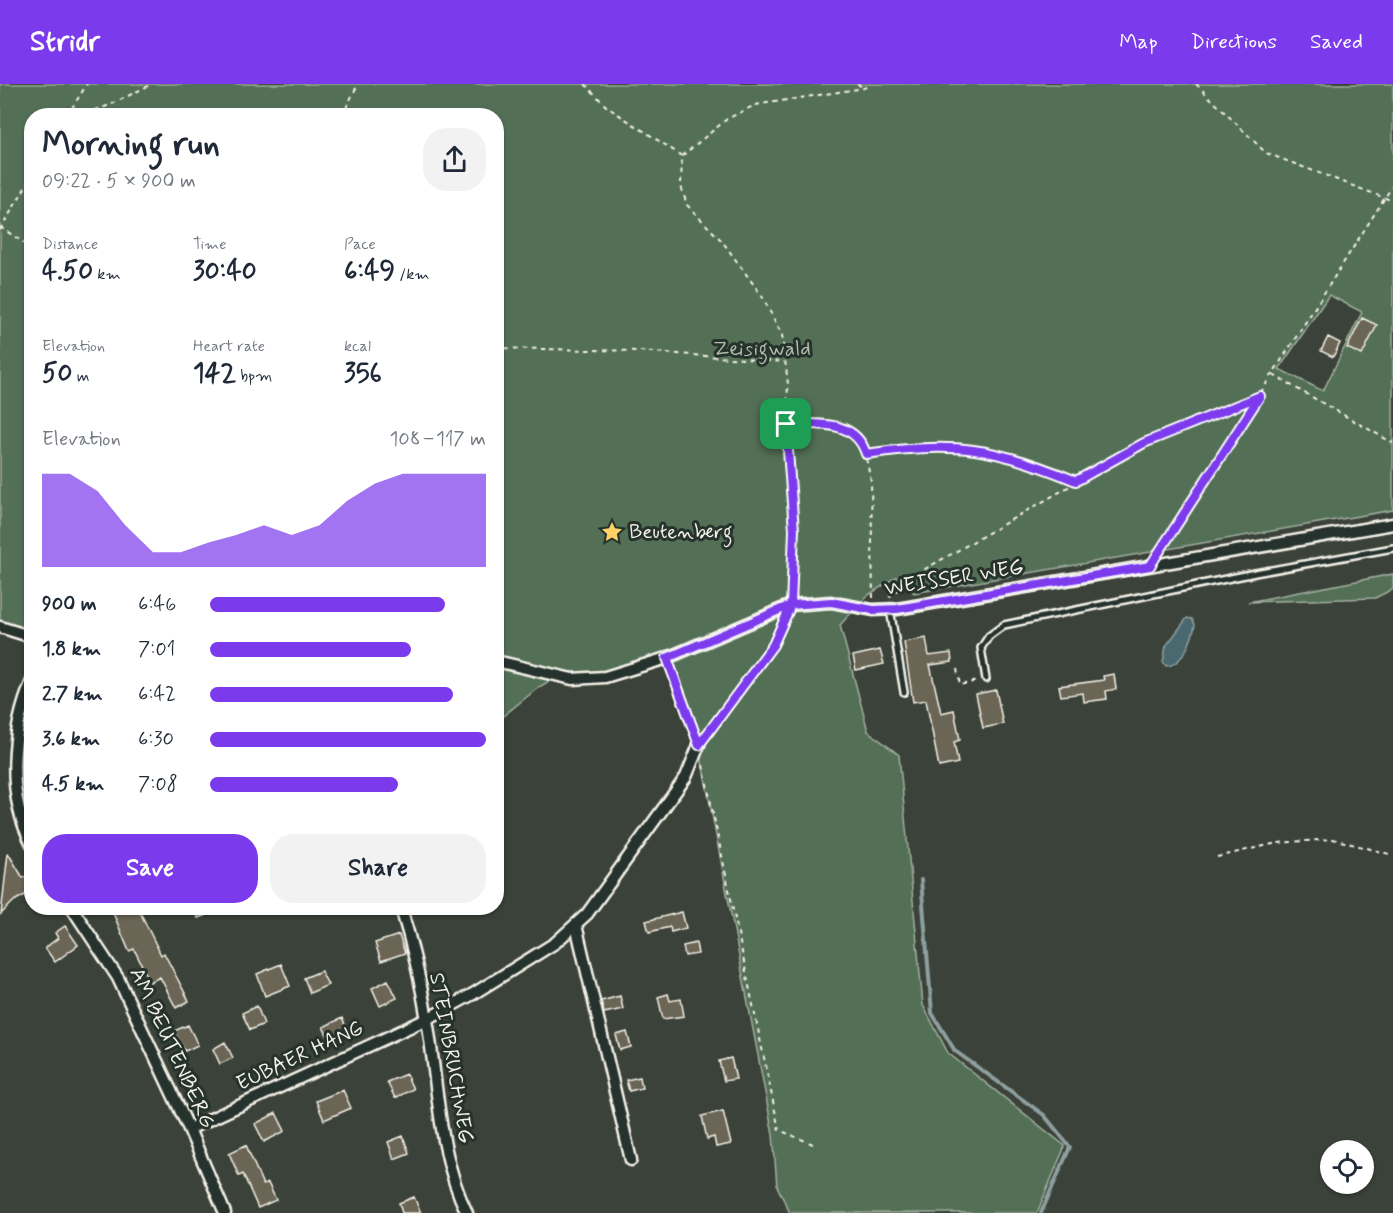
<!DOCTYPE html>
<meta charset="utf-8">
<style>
body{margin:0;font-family:Mynerve,sans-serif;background:#f2f2f3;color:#1f2937;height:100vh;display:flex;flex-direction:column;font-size:22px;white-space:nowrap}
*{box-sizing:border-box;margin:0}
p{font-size:20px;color:#747a83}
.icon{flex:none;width:33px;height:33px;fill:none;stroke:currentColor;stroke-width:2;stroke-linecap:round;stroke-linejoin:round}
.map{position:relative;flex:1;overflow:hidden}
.details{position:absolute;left:24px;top:24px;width:480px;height:807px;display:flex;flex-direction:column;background:#fff;border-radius:24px;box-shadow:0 2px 4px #0004}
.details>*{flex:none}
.fabs{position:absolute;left:1320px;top:1056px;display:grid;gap:12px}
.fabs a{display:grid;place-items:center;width:54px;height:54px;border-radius:50%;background:#fff;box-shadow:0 2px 4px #0004;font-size:30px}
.pin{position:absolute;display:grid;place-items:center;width:51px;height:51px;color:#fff;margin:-26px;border-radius:12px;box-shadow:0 3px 9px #0006}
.round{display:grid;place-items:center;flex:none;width:63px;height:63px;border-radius:24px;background:#f2f2f3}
.headline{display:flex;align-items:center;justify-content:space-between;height:102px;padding:0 18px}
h1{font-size:33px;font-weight:700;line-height:45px}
.stats{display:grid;grid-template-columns:repeat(3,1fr);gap:9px;height:102px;padding:6px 18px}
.stats div{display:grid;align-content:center}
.stats b{font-size:26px;font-weight:700}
.stats small{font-size:16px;font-weight:400}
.stats p{font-size:16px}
.chart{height:168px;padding:12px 18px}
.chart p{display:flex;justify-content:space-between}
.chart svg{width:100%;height:108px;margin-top:6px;fill:#7c3aed;opacity:.7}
.primary-button{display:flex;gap:12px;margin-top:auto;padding:12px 18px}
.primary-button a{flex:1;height:69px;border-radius:24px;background:#7c3aed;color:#fff;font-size:24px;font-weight:700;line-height:69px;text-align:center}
.primary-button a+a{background:#f2f2f3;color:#1f2937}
ul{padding:0 18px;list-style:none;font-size:20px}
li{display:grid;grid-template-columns:96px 72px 1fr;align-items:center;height:45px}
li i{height:15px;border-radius:8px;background:#7c3aed}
header{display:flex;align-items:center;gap:36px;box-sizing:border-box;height:84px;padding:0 30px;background:#7c3aed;color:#fff}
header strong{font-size:28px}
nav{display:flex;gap:33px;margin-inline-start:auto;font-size:21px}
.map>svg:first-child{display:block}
</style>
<header>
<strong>Stridr</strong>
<nav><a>Map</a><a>Directions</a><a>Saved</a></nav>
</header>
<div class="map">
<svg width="1393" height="1129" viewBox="0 0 1393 1129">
<rect width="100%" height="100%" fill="#3b4239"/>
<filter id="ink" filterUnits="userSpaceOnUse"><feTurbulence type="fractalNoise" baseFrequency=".0167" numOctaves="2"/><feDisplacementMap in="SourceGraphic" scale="12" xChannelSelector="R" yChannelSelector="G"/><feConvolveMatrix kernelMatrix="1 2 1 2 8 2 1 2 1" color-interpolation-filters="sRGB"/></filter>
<g filter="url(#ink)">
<!-- green -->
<path fill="#526f57" stroke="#a3b0a0" stroke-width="1.5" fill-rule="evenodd" d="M 0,0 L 1393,0 L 1393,426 L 914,509 L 896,493 L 867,512 L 840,541 L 868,647 L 899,671 L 923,921 L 948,969 L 1065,1062 L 1037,1129 L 790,1129 L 777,1102 L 773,1050 L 693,631 L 667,566 L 611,587 L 565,588 L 539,603 L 497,637 L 496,32 L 32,32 L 31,546 L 0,537 ZM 1329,211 L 1362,228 L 1323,307 L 1279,285 Z
M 1393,490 L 1393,505 L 1375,514 L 1248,518 Z"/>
<!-- water -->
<path fill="#4a6870" stroke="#8e9fa0" stroke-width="1.5" d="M 1187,534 L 1192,535 L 1195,541 C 1192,556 1183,581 1166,582 L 1163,578 L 1166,562 Z"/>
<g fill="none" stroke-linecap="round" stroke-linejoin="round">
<!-- stream -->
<path stroke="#8e9fa0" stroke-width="4" d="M 921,796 L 932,929 L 955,967 L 1044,1031 L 1070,1063 L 1041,1129"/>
</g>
<!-- building -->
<path fill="#6b6554" stroke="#f4f1e8" stroke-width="1.5" d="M 1362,234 L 1377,241 L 1362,271 L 1347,264 Z
M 1328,253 L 1340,259 L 1333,273 L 1321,267 Z
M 926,554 L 929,572 L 951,569 L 952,578 L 930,581 L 941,629 L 954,626 L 960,656 L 954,658 L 958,679 L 939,683 L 926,616 L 913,618 L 904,558 Z
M 880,566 L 884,580 L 856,586 L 853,572 Z
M 1114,590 L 1116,605 L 1106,607 L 1107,615 L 1084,618 L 1083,609 L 1061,612 L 1059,602 L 1104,596 L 1103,592 Z
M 996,606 L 1003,640 L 983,644 L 976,610 Z
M 8,769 L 23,794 L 32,789 L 32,807 L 14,817 L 1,830 Z
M 111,824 L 138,824 L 161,871 L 164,869 L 189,917 L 176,924 L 160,893 L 150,898 L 134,865 L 129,867 Z
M 193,824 L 224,824 L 198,834 Z
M 682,828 L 686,844 L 671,848 L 670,843 L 649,848 L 646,837 Z
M 65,842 L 78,861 L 55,878 L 45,864 L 58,854 L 55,849 Z
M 399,851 L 405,869 L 381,877 L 375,859 Z
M 696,859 L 698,870 L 685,872 L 683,862 Z
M 281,880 L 290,902 L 265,912 L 257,890 Z
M 321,887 L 328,901 L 310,909 L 304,894 Z
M 388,896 L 397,914 L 380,922 L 372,904 Z
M 668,910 L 670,917 L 681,915 L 684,932 L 663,935 L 658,913 Z
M 620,912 L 623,925 L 604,929 L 601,917 Z
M 257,922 L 264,940 L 250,946 L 242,929 Z
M 342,934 L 349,950 L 331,958 L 323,943 Z
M 188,941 L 198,961 L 185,967 L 174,947 Z
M 627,948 L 631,963 L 620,966 L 616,951 Z
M 225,958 L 233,974 L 220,980 L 213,965 Z
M 731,974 L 736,995 L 724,997 L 719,977 Z
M 406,990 L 413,1005 L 395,1014 L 387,998 Z
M 640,993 L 642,1004 L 629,1007 L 626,996 Z
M 343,1006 L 351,1024 L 324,1036 L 316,1017 Z
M 723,1027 L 731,1060 L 716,1063 L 714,1053 L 707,1055 L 702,1032 Z
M 276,1029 L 285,1047 L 264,1058 L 255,1040 Z
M 403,1052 L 409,1069 L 394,1075 L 388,1058 Z
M 246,1061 L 263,1101 L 268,1099 L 276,1116 L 258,1124 L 243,1090 L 239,1092 L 229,1069 Z
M 414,1113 L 421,1129 L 402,1129 L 399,1119 Z"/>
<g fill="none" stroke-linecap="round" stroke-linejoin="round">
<defs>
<path id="lane" d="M 890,525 L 904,608
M 667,574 L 699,661
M 986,595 L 981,564 L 989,552 L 1004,541 L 1255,489 L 1393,464
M 699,661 L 773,561 L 790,523"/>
<path id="street" d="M 0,543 L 32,553
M 496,577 L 572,595 L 605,593 L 667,574 L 791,521 L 831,518 L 873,526 L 897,525 L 1393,440
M 32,597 C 11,646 6,711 32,760
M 72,824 L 118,894 L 189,1045 L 225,1129
M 401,824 C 412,860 421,898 427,936 C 438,1000 438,1070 467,1129
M 576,841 L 631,1076
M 189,1045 L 427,935 L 473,910 L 555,859 L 587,830 L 686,693 L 699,661"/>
</defs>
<!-- lane casing -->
<use href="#lane" stroke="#f4f1e8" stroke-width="10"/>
<!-- street casing -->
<use href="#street" stroke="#f4f1e8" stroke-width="15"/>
<!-- path -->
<path stroke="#f4f1e8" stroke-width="2" stroke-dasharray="4.5 4.5" stroke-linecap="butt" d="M 585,0 L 607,23 L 682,72 L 681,102 L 687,121 L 722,157 L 762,212 L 782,251 L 788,300 L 786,340 L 794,446 L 791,511
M 857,0 L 864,4
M 1196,0 L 1266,69 L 1393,117
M 67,32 L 87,0
M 78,32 L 110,21 L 152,0
M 342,32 L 358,0
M 682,72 L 727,35 L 755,21 L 864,4 L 870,0
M 0,143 L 32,164
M 0,146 L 32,92
M 496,264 L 639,267 L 784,278
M 1273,291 L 1393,359
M 786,340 L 847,344 L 863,360 L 871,397 L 873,514
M 866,370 C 953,356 995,363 1076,397
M 1159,468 L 1393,101
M 889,513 L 920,488 L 1145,359 L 1259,312
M 957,585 L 960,601 L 977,597
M 703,681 L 779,1046 L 813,1060
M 1217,773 L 1277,759 L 1333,755 L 1393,771"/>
<!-- lane -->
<use href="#lane" stroke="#26332d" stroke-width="5"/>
<!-- street -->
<use href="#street" stroke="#26332d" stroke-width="10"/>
</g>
</g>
<g fill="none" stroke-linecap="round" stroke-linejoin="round" filter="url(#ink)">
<defs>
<path id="route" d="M 786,340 L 794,446 L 791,521 L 773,561 L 699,661 L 667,574 L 791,521 L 831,518 L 873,526 L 897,525 L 1150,482 L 1260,312 L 1144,359 L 1076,397 C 995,363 953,357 866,370 C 855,334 816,341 786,340"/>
</defs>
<!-- route casing -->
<use href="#route" stroke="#fff" stroke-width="12"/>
<!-- route -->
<use href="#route" stroke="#7c3aed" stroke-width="8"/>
</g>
<!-- icons -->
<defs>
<symbol id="sight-bare" viewBox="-9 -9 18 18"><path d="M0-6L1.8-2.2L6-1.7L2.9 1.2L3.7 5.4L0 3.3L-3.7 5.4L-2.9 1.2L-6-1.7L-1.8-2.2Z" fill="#ffd166" stroke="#26332d" stroke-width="2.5" paint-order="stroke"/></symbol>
</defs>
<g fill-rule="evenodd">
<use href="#sight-bare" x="597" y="433" width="30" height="30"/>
</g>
<g text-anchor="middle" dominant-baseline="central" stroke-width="6" stroke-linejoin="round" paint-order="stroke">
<!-- park labels -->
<g font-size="21" fill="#b3bdae" stroke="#26332d">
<text x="762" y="265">Zeisigwald</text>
</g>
<!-- poi labels -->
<g font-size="21" fill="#f4f1e8" stroke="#26332d" text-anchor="start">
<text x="629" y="448">Beutenberg</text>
</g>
<!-- street labels -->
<g font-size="21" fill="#f4f1e8" stroke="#26332d">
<text transform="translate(954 494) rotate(-9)">WEISSER WEG</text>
<text transform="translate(172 964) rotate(65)">AM BEUTENBERG</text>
<text transform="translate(300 972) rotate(-25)">EUBAER HANG</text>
<text transform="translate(451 974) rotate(80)">STEINBRUCHWEG</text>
</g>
</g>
</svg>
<div class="fabs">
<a><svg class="icon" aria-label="locate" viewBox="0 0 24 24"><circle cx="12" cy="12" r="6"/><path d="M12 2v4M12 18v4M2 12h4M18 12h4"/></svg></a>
</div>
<div class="pin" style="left:786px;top:340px;background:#1e9e55"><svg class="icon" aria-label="arrive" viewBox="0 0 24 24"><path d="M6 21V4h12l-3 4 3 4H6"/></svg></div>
<section class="details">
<div class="headline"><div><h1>Morning run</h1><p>09:22 · 5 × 900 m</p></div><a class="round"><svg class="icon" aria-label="share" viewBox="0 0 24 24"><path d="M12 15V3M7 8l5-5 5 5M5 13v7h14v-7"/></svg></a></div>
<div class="stats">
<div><p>Distance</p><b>4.50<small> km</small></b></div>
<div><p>Time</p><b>30:40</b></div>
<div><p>Pace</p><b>6:49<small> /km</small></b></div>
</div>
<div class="stats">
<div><p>Elevation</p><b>50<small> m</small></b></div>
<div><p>Heart rate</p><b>142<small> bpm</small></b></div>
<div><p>kcal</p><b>356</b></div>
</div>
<div class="chart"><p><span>Elevation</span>108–117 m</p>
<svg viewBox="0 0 160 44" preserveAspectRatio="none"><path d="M0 44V6L10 6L20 13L30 27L40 38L50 38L60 34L70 31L80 27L90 31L100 27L110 17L120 10L130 6L140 6L150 6L160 6V44z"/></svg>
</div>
<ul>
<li><b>900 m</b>6:46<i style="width:85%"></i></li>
<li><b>1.8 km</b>7:01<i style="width:73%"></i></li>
<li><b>2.7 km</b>6:42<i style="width:88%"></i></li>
<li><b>3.6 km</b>6:30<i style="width:100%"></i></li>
<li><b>4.5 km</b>7:08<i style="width:68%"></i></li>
</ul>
<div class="primary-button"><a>Save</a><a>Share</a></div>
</section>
</div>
